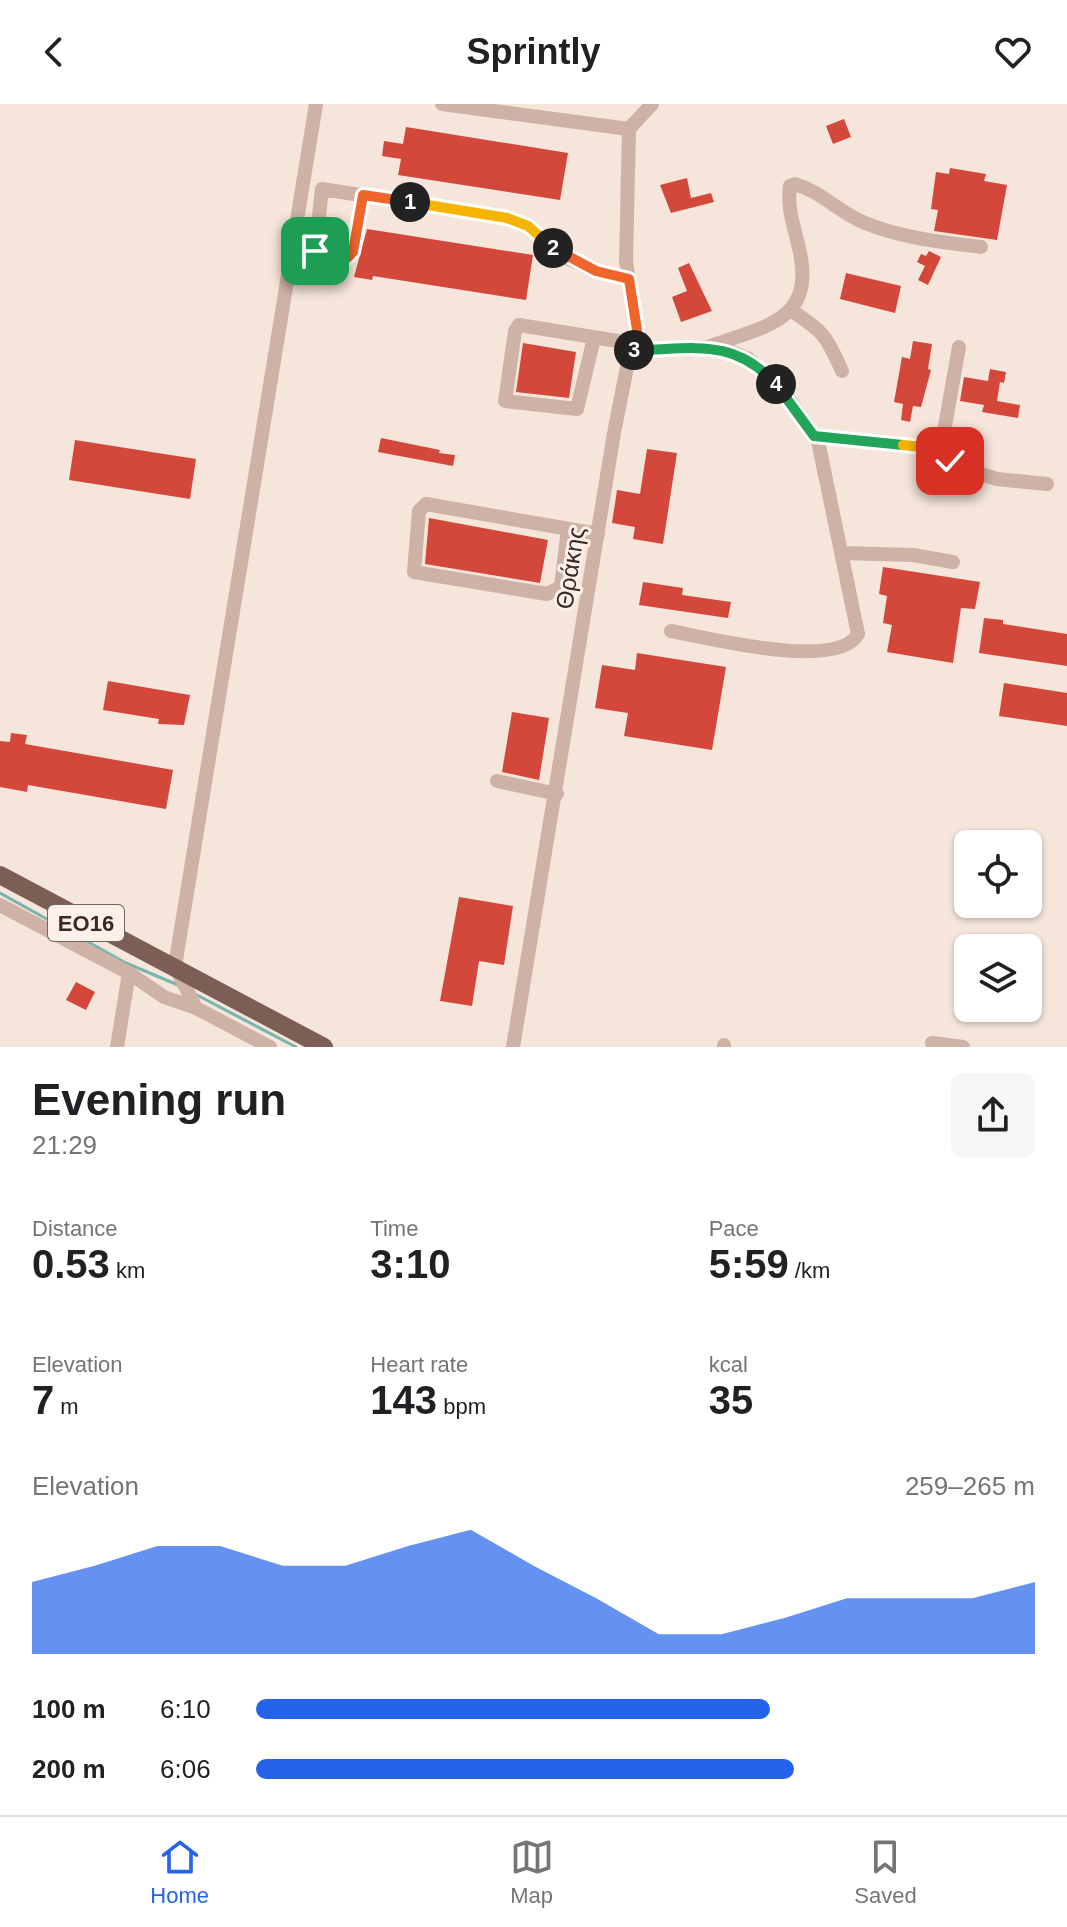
<!DOCTYPE html>
<meta charset="utf-8">
<style>
body{margin:0;font-family:Helvetica,sans-serif;background:#f6f6f6;color:#202124;height:100vh;display:flex;flex-direction:column;font-size:30px;white-space:nowrap}
*{box-sizing:border-box;margin:0}
p{font-size:26px;color:#757577}
.icon{flex:none;width:44px;height:44px;fill:none;stroke:currentColor;stroke-width:2;stroke-linecap:round;stroke-linejoin:round}
.map{position:relative;height:943px;overflow:hidden}
.sheet{display:flex;flex-direction:column;background:#fff;flex:1}
.sheet>*{flex:none}
.buttons{position:absolute;left:954px;top:726px;display:grid;gap:16px}
.buttons a{display:grid;place-items:center;width:88px;height:88px;border-radius:12px;background:#fff;box-shadow:0 2px 6px #0004;font-size:40px}
.pin{position:absolute;display:grid;place-items:center;width:68px;height:68px;color:#fff;margin:-34px;border-radius:16px;box-shadow:0 4px 12px #0006}
.km{position:absolute;width:40px;height:40px;margin:-20px;border-radius:50%;background:#222;color:#fff;font-size:22px;line-height:40px;text-align:center}
.round{display:grid;place-items:center;flex:none;width:84px;height:84px;border-radius:12px;background:#f6f6f6}
.headline{display:flex;align-items:center;justify-content:space-between;height:136px;padding:0 32px}
h1{font-size:44px;font-weight:800;line-height:60px}
.figures{display:grid;grid-template-columns:repeat(3,1fr);gap:12px;height:136px;padding:8px 32px}
.figures div{display:grid;align-content:center}
.figures b{font-size:40px;font-weight:800}
.figures small{font-size:22px;font-weight:400}
.figures p{font-size:22px}
.chart{height:224px;padding:16px 32px}
.chart p{display:flex;justify-content:space-between}
.chart svg{width:100%;height:144px;margin-top:8px;fill:#2563eb;opacity:.7}
ul{padding:0 32px;list-style:none;font-size:26px}
li{display:grid;grid-template-columns:128px 96px 1fr;align-items:center;height:60px}
li i{height:20px;border-radius:10px;background:#2563eb}
header{display:flex;justify-content:space-between;align-items:center;height:104px;padding:0 32px;background:#fff;font-size:36px;font-weight:800}
.tabs{display:flex;justify-content:space-around;align-items:center;height:112px;border-top:2px solid #e0e0e0;background:#fff;font-size:22px;color:#757577}
.tabs a{display:grid;justify-items:center;gap:4px}
.tabs .selected{color:#2563eb}
.map>svg:first-child{display:block}
</style>
<header><svg class="icon" aria-label="back" viewBox="0 0 24 24"><path d="M15 5l-7 7 7 7"/></svg>Sprintly<svg class="icon" aria-label="heart" viewBox="0 0 24 24"><path d="M12 20l-8-8c-3-5 5-10 8-4 3-6 11-1 8 4z"/></svg></header>
<div class="map">
<svg width="1067" height="943" viewBox="0 0 1067 943">
<rect width="100%" height="100%" fill="#f5e5db"/>
<g fill="none" stroke-linecap="round" stroke-linejoin="round">
<!-- stream -->
<path stroke="#77b5ae" stroke-width="3" d="M 0,789 L 126,859 L 178,881
M 195,890 L 296,943"/>
</g>
<!-- building -->
<path fill="#d3483b" d="M 844,15 L 851,33 L 833,40 L 826,22 Z
M 406,23 L 568,49 L 560,96 L 398,71 L 401,55 L 382,52 L 384,37 L 403,40 Z
M 950,64 L 986,70 L 984,77 L 1007,81 L 997,136 L 934,127 L 938,106 L 931,105 L 936,68 L 949,70 Z
M 687,74 L 691,94 L 711,89 L 714,98 L 671,109 L 660,81 Z
M 367,125 L 533,151 L 526,196 L 373,172 L 372,176 L 354,173 Z
M 929,147 L 941,153 L 928,181 L 918,176 L 925,162 L 917,158 L 921,150 L 926,152 Z
M 689,159 L 712,207 L 681,218 L 672,193 L 687,187 L 678,164 Z
M 846,169 L 901,182 L 895,209 L 840,195 Z
M 913,237 L 932,240 L 928,265 L 931,266 L 921,303 L 913,302 L 910,318 L 901,316 L 903,300 L 894,298 L 902,253 L 910,255 Z
M 523,239 L 576,248 L 569,294 L 516,288 Z
M 990,265 L 1006,268 L 1004,279 L 1000,278 L 997,297 L 1020,301 L 1018,314 L 982,308 L 984,301 L 960,297 L 964,273 L 988,277 Z
M 381,334 L 440,346 L 439,349 L 455,351 L 453,362 L 378,348 Z
M 75,336 L 196,355 L 190,395 L 69,376 Z
M 647,345 L 677,349 L 663,440 L 633,435 L 635,423 L 612,419 L 617,386 L 640,390 Z
M 429,414 L 548,436 L 540,479 L 425,460 Z
M 883,463 L 980,478 L 975,505 L 961,504 L 953,559 L 887,548 L 892,521 L 883,519 L 887,492 L 879,490 Z
M 643,478 L 683,484 L 682,491 L 731,498 L 728,514 L 639,501 Z
M 984,514 L 1003,516 L 1003,520 L 1067,530 L 1067,562 L 979,549 Z
M 637,549 L 726,563 L 712,646 L 624,632 L 628,609 L 595,604 L 602,561 L 635,566 Z
M 108,577 L 190,591 L 184,621 L 158,620 L 159,615 L 103,606 Z
M 1004,579 L 1067,589 L 1067,622 L 999,612 Z
M 512,608 L 549,614 L 539,676 L 502,668 Z
M 11,629 L 27,631 L 25,640 L 173,666 L 166,705 L 28,681 L 27,688 L 0,683 L 0,637 L 10,638 Z
M 459,793 L 513,802 L 504,861 L 479,857 L 472,902 L 440,897 Z
M 76,878 L 95,888 L 86,906 L 66,896 Z"/>
<g fill="none" stroke-linecap="round" stroke-linejoin="round">
<!-- minor -->
<path stroke="#ceb2a5" stroke-width="14" d="M 442,0 L 629,25
M 363,91 L 353,148 L 335,160 L 321,157 L 315,147 L 322,85 L 507,114 L 528,122 L 560,151 L 596,167 L 629,175
M 791,206 C 824,229 825,229 842,267
M 594,234 L 577,305 L 505,297 L 515,227 L 519,221 L 636,240
M 708,243 C 764,222 817,218 799,144 C 794,122 787,105 790,82 L 795,80 C 822,88 840,109 865,119 C 902,134 942,138 981,143
M 634,246 L 708,243 L 732,248 L 749,255 L 787,292 L 818,337 L 858,530 C 838,567 708,534 671,527
M 814,332 L 941,345 L 962,364 L 997,375 L 1047,380
M 941,345 L 959,243
M 568,425 L 561,483 L 547,490 L 414,468 L 419,407 L 426,400 L 598,430
M 842,449 L 913,451 L 953,458
M 497,677 L 557,690
M 0,801 L 129,869 L 164,893 L 196,904 L 270,943
M 196,904 L 175,862 L 316,0
M 932,939 L 963,943
M 117,943 L 129,869
M 513,943 L 614,329 L 629,253 L 637,232 L 626,157 L 629,25 L 652,0
M 724,943 L 724,941"/>
<!-- major -->
<path stroke="#7d5e57" stroke-width="18" d="M 0,771 L 324,943"/>
</g>
<g fill="none" stroke-linecap="round" stroke-linejoin="round">
<defs>
<path id="split-1" d="M 315,147 C 323,165 342,162 353,148 L 363,91 L 410,98"/>
<path id="split-2" d="M 410,98 L 507,114 L 528,122 L 553,144"/>
<path id="split-3" d="M 553,144 L 596,167 L 629,175 L 637,226 L 634,246"/>
<path id="split-4" d="M 634,246 C 691,246 732,232 776,280"/>
<path id="split-5" d="M 776,280 L 814,332 L 903,341"/>
<path id="split-6" d="M 903,341 L 941,345 L 950,357"/>
</defs>
<!-- split-1 casing -->
<use href="#split-1" stroke="#fff" stroke-width="16"/>
<!-- split-2 casing -->
<use href="#split-2" stroke="#fff" stroke-width="16"/>
<!-- split-3 casing -->
<use href="#split-3" stroke="#fff" stroke-width="16"/>
<!-- split-4 casing -->
<use href="#split-4" stroke="#fff" stroke-width="16"/>
<!-- split-5 casing -->
<use href="#split-5" stroke="#fff" stroke-width="16"/>
<!-- split-6 casing -->
<use href="#split-6" stroke="#fff" stroke-width="16"/>
<!-- split-1 -->
<use href="#split-1" stroke="#f0652b" stroke-width="10"/>
<!-- split-2 -->
<use href="#split-2" stroke="#f5b400" stroke-width="10"/>
<!-- split-3 -->
<use href="#split-3" stroke="#f0652b" stroke-width="10"/>
<!-- split-4 -->
<use href="#split-4" stroke="#22a559" stroke-width="10"/>
<!-- split-5 -->
<use href="#split-5" stroke="#22a559" stroke-width="10"/>
<!-- split-6 -->
<use href="#split-6" stroke="#f5b400" stroke-width="10"/>
</g>
<g text-anchor="middle" dominant-baseline="central" stroke-width="6" stroke-linejoin="round" paint-order="stroke">
<!-- shield labels -->
<rect fill="#fcf0e8" stroke="#746561" stroke-width="2" x="48" y="801" width="76" height="36" rx="6"/>
<g font-size="22" font-weight="bold" fill="#392a27">
<text x="86" y="819">ΕΟ16</text>
</g>
<!-- street labels -->
<g font-size="24" fill="#392a27" stroke="#fcf0e8">
<text transform="translate(570 464) rotate(-81)">Θράκης</text>
</g>
</g>
</svg>
<div class="buttons">
<a><svg class="icon" aria-label="locate" viewBox="0 0 24 24"><circle cx="12" cy="12" r="6"/><path d="M12 2v4M12 18v4M2 12h4M18 12h4"/></svg></a>
<a><svg class="icon" aria-label="layers" viewBox="0 0 24 24"><path d="M12 4l9 5-9 5-9-5zM3 14l9 5 9-5"/></svg></a>
</div>
<div class="pin" style="left:315px;top:147px;background:#1e9e55"><svg class="icon" aria-label="arrive" viewBox="0 0 24 24"><path d="M6 21V4h12l-3 4 3 4H6"/></svg></div>
<div class="pin" style="left:950px;top:357px;background:#d93025"><svg class="icon" aria-label="check" viewBox="0 0 24 24"><path d="M5 12l5 5 9-10"/></svg></div>
<b class="km" style="left:410px;top:98px">1</b>
<b class="km" style="left:553px;top:144px">2</b>
<b class="km" style="left:634px;top:246px">3</b>
<b class="km" style="left:776px;top:280px">4</b>
</div>
<section class="sheet">
<div class="headline"><div><h1>Evening run</h1><p>21:29</p></div><a class="round"><svg class="icon" aria-label="share" viewBox="0 0 24 24"><path d="M12 15V3M7 8l5-5 5 5M5 13v7h14v-7"/></svg></a></div>
<div class="figures">
<div><p>Distance</p><b>0.53<small> km</small></b></div>
<div><p>Time</p><b>3:10</b></div>
<div><p>Pace</p><b>5:59<small> /km</small></b></div>
</div>
<div class="figures">
<div><p>Elevation</p><b>7<small> m</small></b></div>
<div><p>Heart rate</p><b>143<small> bpm</small></b></div>
<div><p>kcal</p><b>35</b></div>
</div>
<div class="chart"><p><span>Elevation</span>259–265 m</p>
<svg viewBox="0 0 160 44" preserveAspectRatio="none"><path d="M0 44V22L10 17L20 11L30 11L40 17L50 17L60 11L70 6L80 17L90 27L100 38L110 38L120 33L130 27L140 27L150 27L160 22V44z"/></svg>
</div>
<ul>
<li><b>100 m</b>6:10<i style="width:66%"></i></li>
<li><b>200 m</b>6:06<i style="width:69%"></i></li>
</ul>
</section>
<nav class="tabs">
<a class="selected"><svg class="icon" aria-label="home" viewBox="0 0 24 24"><path d="M3 11l9-7 9 7M6 9v11h12V9"/></svg>Home</a>
<a><svg class="icon" aria-label="map" viewBox="0 0 24 24"><path d="M3 6l6-2 6 2 6-2v14l-6 2-6-2-6 2zM9 4v14M15 6v14"/></svg>Map</a>
<a><svg class="icon" aria-label="saved" viewBox="0 0 24 24"><path d="M7 4h10v16l-5-4-5 4z"/></svg>Saved</a>
</nav>
